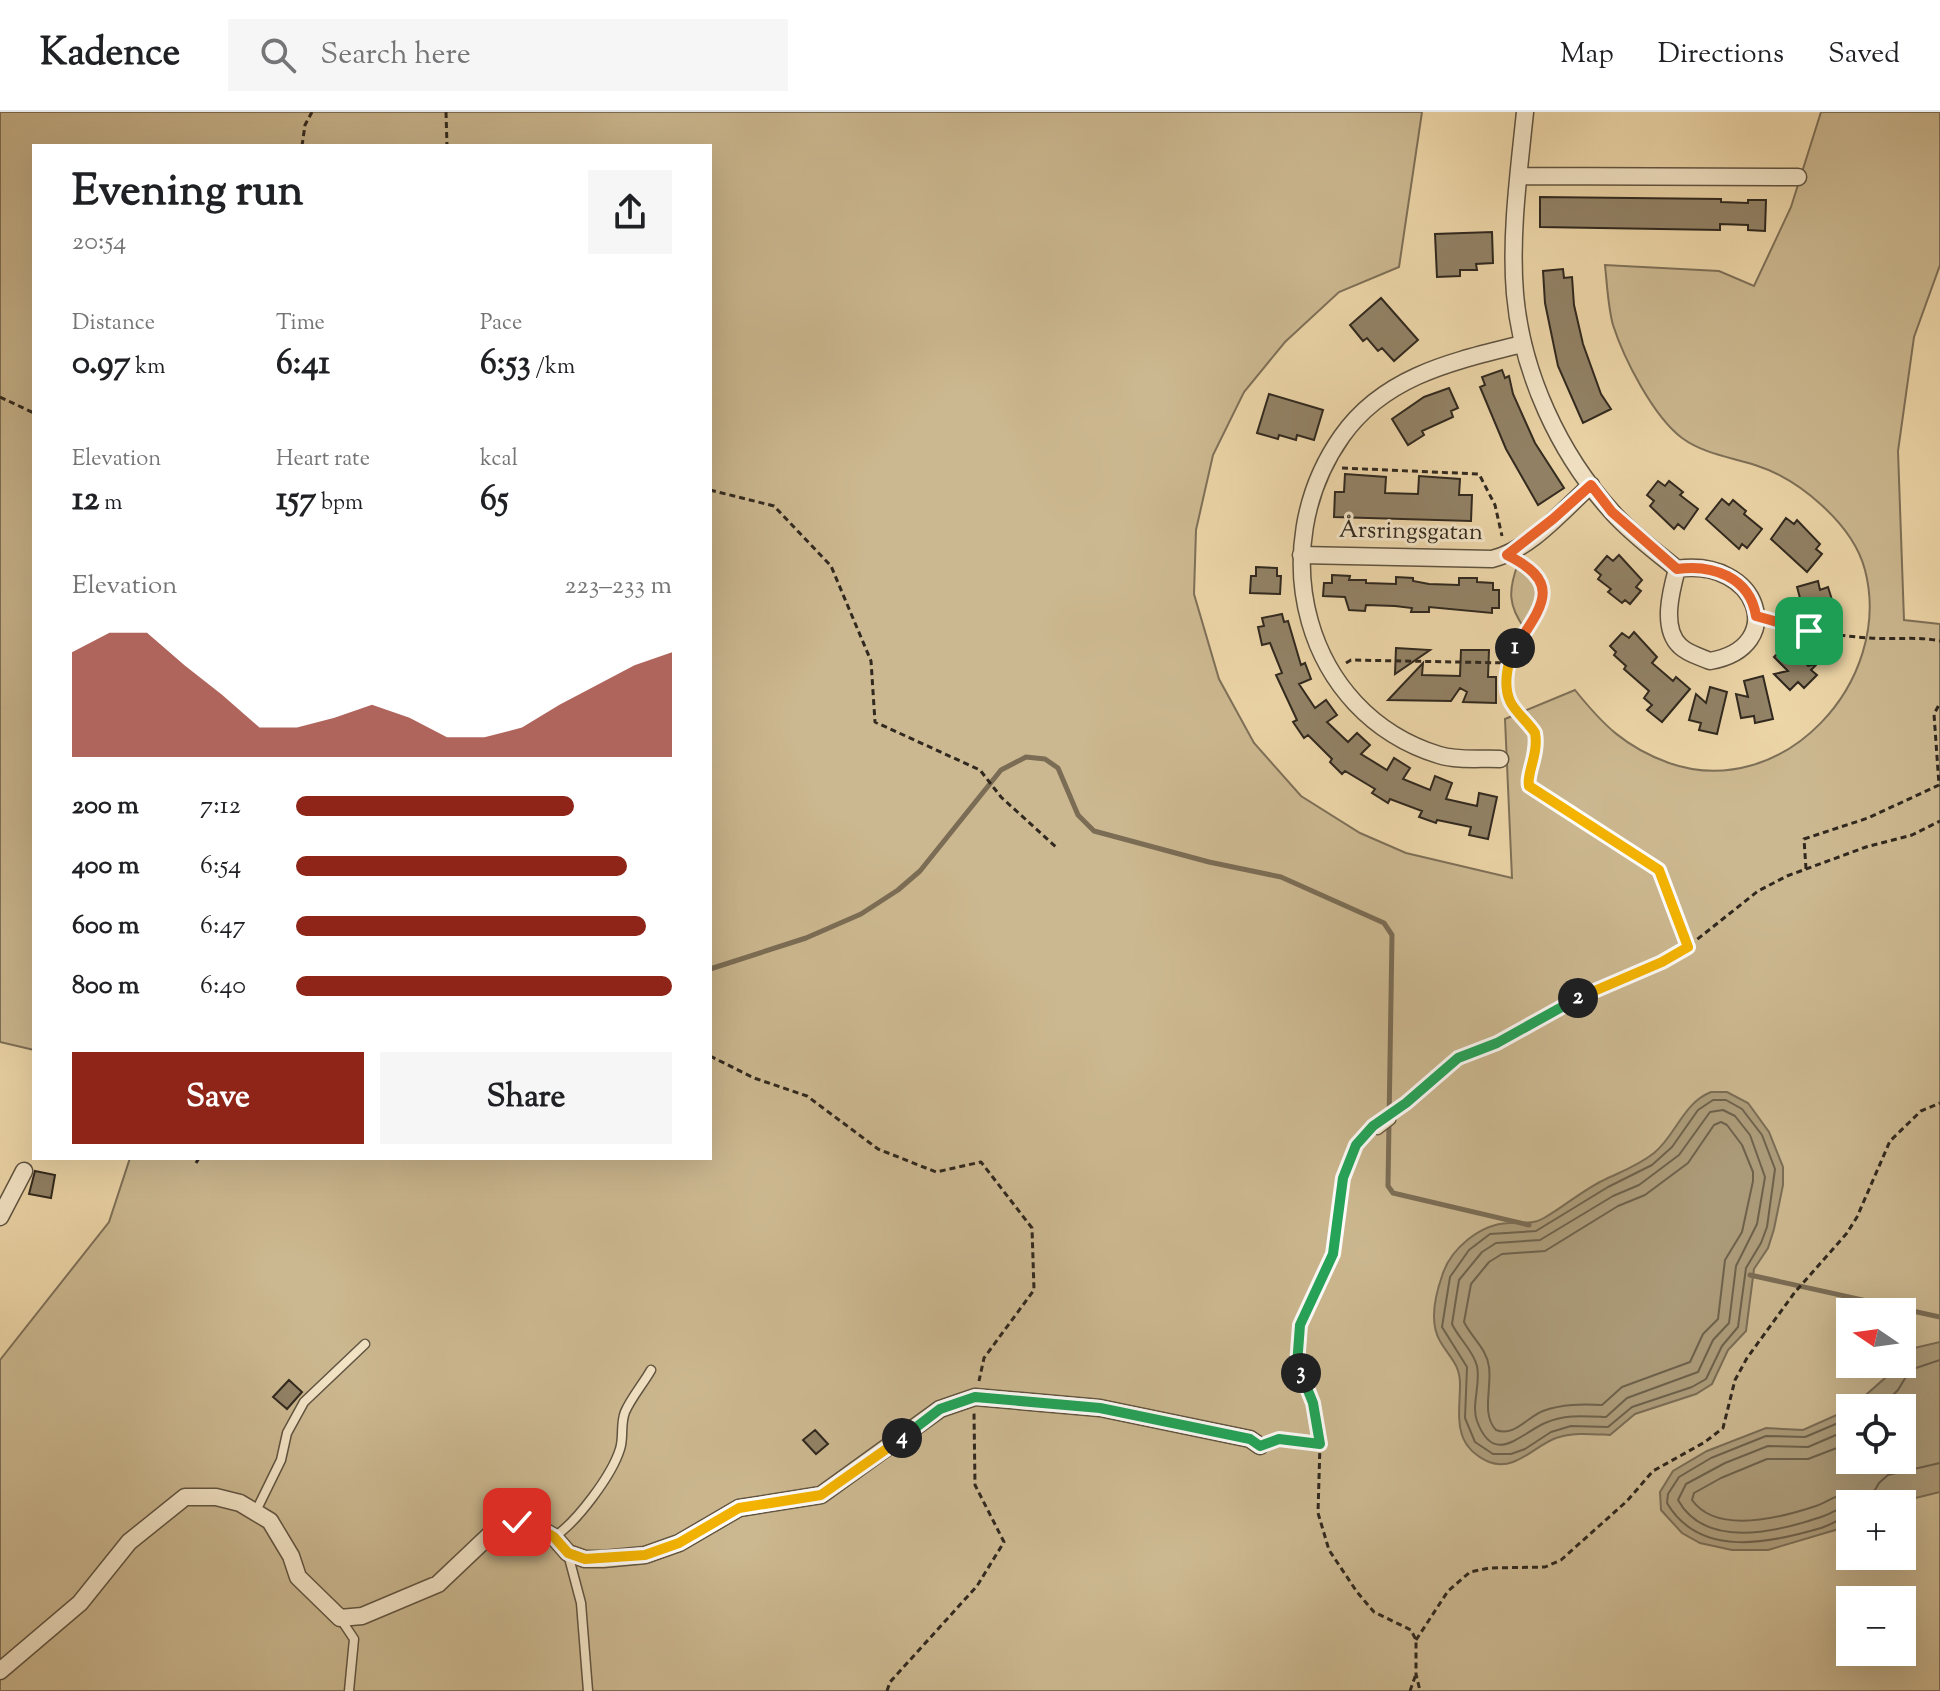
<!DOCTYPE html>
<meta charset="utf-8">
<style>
body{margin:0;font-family:"Sorts Mill Goudy",serif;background:#f6f6f6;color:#202124;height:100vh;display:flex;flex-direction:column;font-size:30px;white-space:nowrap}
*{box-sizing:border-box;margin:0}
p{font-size:26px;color:#757577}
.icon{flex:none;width:44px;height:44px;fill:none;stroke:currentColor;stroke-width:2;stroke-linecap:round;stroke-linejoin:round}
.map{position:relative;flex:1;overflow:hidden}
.panel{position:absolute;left:32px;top:32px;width:680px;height:1016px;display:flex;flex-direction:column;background:#fff;border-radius:0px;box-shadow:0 8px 32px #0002}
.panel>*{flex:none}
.needle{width:52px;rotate:283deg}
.tools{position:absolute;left:1836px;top:1186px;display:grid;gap:16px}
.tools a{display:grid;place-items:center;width:80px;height:80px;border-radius:0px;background:#fff;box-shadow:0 8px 32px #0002;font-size:40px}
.pin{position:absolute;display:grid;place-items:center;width:68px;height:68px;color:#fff;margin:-34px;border-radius:16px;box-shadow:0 4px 12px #0006}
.km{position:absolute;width:40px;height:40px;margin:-20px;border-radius:50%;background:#222;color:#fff;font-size:22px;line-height:40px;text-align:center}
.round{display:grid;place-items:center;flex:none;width:84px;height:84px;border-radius:0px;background:#f6f6f6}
.head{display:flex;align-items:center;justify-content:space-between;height:136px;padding:0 40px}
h1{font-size:44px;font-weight:700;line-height:60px}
.stats{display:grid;grid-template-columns:repeat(3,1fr);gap:12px;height:136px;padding:8px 40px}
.stats div{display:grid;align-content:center}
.stats b{font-size:34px;font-weight:700}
.stats small{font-size:22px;font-weight:400}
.stats p{font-size:22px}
.chart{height:224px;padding:16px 40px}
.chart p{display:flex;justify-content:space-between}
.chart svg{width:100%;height:144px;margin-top:8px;fill:#8f2418;opacity:.7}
.cta{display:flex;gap:16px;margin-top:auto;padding:16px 40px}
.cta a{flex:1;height:92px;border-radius:0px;background:#8f2418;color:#fff;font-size:32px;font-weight:700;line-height:92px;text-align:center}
.cta a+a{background:#f6f6f6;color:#202124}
ul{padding:0 40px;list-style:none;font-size:26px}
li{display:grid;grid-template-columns:128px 96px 1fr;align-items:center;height:60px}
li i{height:20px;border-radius:10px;background:#8f2418}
header{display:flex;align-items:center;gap:48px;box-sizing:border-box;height:112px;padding:0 40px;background:#fff;border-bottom:2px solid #e0e0e0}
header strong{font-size:38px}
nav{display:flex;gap:44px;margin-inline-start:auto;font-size:28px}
.search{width:560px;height:72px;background:#f6f6f6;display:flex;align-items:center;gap:20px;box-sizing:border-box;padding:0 28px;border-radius:0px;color:#757577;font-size:30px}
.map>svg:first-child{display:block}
</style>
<header>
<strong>Kadence</strong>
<div class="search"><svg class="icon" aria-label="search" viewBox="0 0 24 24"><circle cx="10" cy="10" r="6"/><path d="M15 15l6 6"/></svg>Search here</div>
<nav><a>Map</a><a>Directions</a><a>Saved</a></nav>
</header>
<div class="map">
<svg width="1940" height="1579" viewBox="0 0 1940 1579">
<rect width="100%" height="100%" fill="#ecd5a7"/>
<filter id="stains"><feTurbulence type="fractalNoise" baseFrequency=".0025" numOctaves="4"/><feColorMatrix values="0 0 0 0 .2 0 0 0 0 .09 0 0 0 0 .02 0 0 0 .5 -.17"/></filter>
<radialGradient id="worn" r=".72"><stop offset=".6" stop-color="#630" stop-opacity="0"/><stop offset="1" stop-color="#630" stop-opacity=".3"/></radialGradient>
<!-- green -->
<path fill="#ccb890" stroke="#7e7058" stroke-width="2" fill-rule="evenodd" d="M 0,0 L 1422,0 L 1399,155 L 1339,180 L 1285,230 L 1244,280 L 1213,343 L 1196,418 L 1194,482 L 1219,567 L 1254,631 L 1301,684 L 1360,721 L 1406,741 L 1512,766 L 1505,607 L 1575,578 C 1603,613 1625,635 1669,651 C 1783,691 1894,569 1865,458 C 1853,412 1799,367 1755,353 C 1730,345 1704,342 1682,326 C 1653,304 1624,247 1613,213 C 1608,195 1607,172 1605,153 L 1719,159 L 1754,174 L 1791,95 L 1821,0 L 1940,0 L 1940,153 L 1914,225 L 1898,339 L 1904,508 L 1940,512 L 1940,1579 L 0,1579 L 0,1248 L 109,1110 L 130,1046 L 710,1046 L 710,34 L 34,34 L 34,938 L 0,930 ZM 1850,1200 L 1902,1200 L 1902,1252 L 1850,1252 ZM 1850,1296 L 1902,1296 L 1902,1348 L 1850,1348 ZM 1850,1392 L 1902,1392 L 1902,1444 L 1850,1444 ZM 1850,1488 L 1902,1488 L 1902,1540 L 1850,1540 Z
M 1518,452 C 1554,466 1541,493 1525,517 C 1508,494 1508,478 1518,452 Z"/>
<!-- water -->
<path fill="#ac9b79" stroke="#7b6d55" stroke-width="2" d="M 1711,980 L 1727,980 L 1748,991 L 1769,1020 L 1783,1055 L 1783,1073 L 1774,1117 L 1768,1136 L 1754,1157 L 1746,1219 L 1728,1238 L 1712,1272 L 1696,1282 L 1635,1302 L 1610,1323 C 1591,1322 1573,1320 1556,1326 C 1534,1334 1515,1360 1489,1350 C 1451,1333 1460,1303 1460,1272 C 1460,1252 1449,1245 1440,1229 C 1429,1210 1435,1184 1442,1164 C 1450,1137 1480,1112 1509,1111 C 1523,1110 1532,1113 1544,1106 C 1565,1094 1584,1077 1606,1067 C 1623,1059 1639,1053 1654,1041 C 1676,1023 1683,991 1711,980 Z
M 1940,1230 L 1940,1380 L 1891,1392 L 1850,1392 L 1850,1411 L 1842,1416 L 1768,1438 L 1732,1438 L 1700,1431 L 1682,1421 L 1661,1398 L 1660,1380 L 1673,1359 L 1707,1339 L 1766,1316 L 1803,1318 L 1850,1297 L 1850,1348 L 1902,1348 L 1902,1296 L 1851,1296 L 1885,1266 L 1894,1252 L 1902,1252 L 1902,1243 L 1910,1237 Z"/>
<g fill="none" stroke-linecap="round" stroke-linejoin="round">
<!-- shore -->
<path stroke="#6e624c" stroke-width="2" d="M 1713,988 L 1726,988 L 1742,997 L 1762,1023 L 1775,1057 L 1767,1115 L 1761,1131 L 1746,1156 L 1738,1215 L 1722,1234 L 1706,1267 L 1692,1275 L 1632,1295 L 1608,1315 L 1571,1314 L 1551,1320 L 1525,1337 L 1511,1342 L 1493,1342 L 1475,1330 L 1465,1306 L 1467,1255 L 1442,1215 L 1450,1165 L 1469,1138 L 1490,1122 L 1536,1119 L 1608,1075 L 1652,1053 L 1672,1035 L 1698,998 Z
M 1723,998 L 1735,1004 L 1750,1023 L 1765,1065 L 1757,1112 L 1736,1154 L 1729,1211 L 1713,1228 L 1698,1260 L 1627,1286 L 1606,1305 C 1585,1304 1564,1302 1545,1311 C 1520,1322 1494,1355 1477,1309 C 1471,1293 1481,1272 1477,1254 C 1473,1238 1459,1227 1452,1212 L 1459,1168 L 1482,1140 L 1496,1131 L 1540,1128 L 1613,1084 L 1639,1073 L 1679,1043 L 1710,1000 Z
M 1721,1010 L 1727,1013 L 1742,1033 L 1753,1060 L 1753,1069 L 1742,1120 L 1725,1148 L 1718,1207 L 1703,1222 L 1690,1250 L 1622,1275 L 1602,1293 C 1582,1292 1562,1292 1543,1299 C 1527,1305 1515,1325 1496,1318 C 1481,1302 1492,1276 1489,1255 C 1487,1237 1472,1226 1464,1210 L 1471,1172 L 1489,1150 L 1502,1142 L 1545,1139 L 1618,1094 L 1645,1083 L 1688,1051 L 1714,1013 Z
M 1880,1296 L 1898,1278 L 1910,1258 L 1940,1248
M 1850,1306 L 1805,1325 L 1766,1324 L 1711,1346 L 1679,1365 L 1668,1382 L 1667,1391 C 1700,1447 1770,1431 1821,1416 C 1831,1413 1840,1406 1850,1404
M 1850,1317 L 1808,1335 L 1768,1334 L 1725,1351 L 1686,1372 L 1678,1388 C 1705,1437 1777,1420 1821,1405 C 1831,1402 1839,1395 1850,1394
M 1850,1331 L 1808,1347 L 1767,1347 L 1721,1366 L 1694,1381 L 1692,1388 C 1717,1423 1783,1405 1816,1394 C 1826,1391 1835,1383 1845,1382 C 1854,1382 1862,1386 1869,1388 L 1879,1371 L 1888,1363 L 1940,1351"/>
<!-- stream -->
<path stroke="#7b6d55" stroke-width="5" d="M 710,857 L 806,826 L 861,802 L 898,778 L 920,759 L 1001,658 L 1026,645 L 1045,647 L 1058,656 L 1078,703 L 1094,719 L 1209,750 L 1281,765 L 1384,811 L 1392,823 L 1388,1074 L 1393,1081 L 1529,1113
M 1750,1163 L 1940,1205"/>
</g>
<!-- building -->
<path fill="#928266" stroke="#31291f" stroke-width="2" d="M 1540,85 L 1721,87 L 1721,90 L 1748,91 L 1748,88 L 1766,88 L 1765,119 L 1748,118 L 1748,113 L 1720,112 L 1720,118 L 1540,115 Z
M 1492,120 L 1493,151 L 1476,152 L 1477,158 L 1460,158 L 1460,164 L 1437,165 L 1435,122 Z
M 1563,157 L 1564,166 L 1572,165 L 1574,193 L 1583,232 L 1601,282 L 1611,297 L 1583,311 L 1558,254 L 1545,191 L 1543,159 Z
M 1381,186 L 1418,228 L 1394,249 L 1382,236 L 1378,239 L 1367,226 L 1363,229 L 1350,213 Z
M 1502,258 L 1505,266 L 1509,264 L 1513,282 L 1535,331 L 1564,376 L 1538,393 L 1506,337 L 1480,275 L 1485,273 L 1482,265 Z
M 1449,276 L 1458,296 L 1451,299 L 1453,305 L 1422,319 L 1424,323 L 1408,333 L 1392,307 L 1424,285 Z
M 1269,282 L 1323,298 L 1314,328 L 1297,323 L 1296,328 L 1279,323 L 1278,327 L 1257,321 Z
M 1345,362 L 1386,365 L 1385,381 L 1418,382 L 1419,364 L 1460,367 L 1459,383 L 1472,383 L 1471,409 L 1334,405 L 1335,380 L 1344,380 Z
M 1658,369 L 1665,374 L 1669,369 L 1683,380 L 1680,383 L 1698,397 L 1684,417 L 1678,412 L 1674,417 L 1650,394 L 1654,389 L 1647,383 Z
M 1722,387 L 1729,393 L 1733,388 L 1746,399 L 1744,402 L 1762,417 L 1747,436 L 1742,432 L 1739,437 L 1706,407 Z
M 1786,406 L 1794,412 L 1797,408 L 1820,432 L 1816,437 L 1822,442 L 1807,460 L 1771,427 Z
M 1619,443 L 1642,468 L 1636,475 L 1641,479 L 1630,492 L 1625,488 L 1622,491 L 1608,480 L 1611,477 L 1598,467 L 1601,463 L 1595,458 L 1607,444 L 1613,449 Z
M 1256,455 L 1277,456 L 1277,464 L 1281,464 L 1280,482 L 1250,481 L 1251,464 L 1256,464 Z
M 1332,463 L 1350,464 L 1349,468 L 1366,468 L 1366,471 L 1396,472 L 1396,465 L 1413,466 L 1413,469 L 1429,472 L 1459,473 L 1459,466 L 1477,466 L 1477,470 L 1493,471 L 1493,478 L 1499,478 L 1499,496 L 1492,496 L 1492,501 L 1429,495 L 1429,500 L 1411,500 L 1412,496 L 1395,494 L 1366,493 L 1365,499 L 1349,498 L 1345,485 L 1323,484 L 1324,471 L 1332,471 Z
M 1818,469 L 1820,478 L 1828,475 L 1833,491 L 1804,501 L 1797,475 Z
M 1282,502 L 1284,510 L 1288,509 L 1301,553 L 1305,551 L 1311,567 L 1299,572 L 1315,596 L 1326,588 L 1337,603 L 1327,610 L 1348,630 L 1357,621 L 1370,633 L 1361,642 L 1387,658 L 1394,646 L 1410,656 L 1403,667 L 1430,678 L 1435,664 L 1452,671 L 1446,687 L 1477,694 L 1479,681 L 1497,685 L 1488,727 L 1469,723 L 1471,715 L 1437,708 L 1436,711 L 1419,705 L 1422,699 L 1390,687 L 1388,691 L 1372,681 L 1375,677 L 1345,659 L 1342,662 L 1330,650 L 1332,647 L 1308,623 L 1304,626 L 1293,610 L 1297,608 L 1276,563 L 1282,561 L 1270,531 L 1262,533 L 1258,515 L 1264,514 L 1262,506 Z
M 1634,520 L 1657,545 L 1652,551 L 1673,569 L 1676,565 L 1690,577 L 1662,610 L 1647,598 L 1652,593 L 1644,586 L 1649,579 L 1624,557 L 1626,554 L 1614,543 L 1616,540 L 1610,534 L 1622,521 L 1629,526 Z
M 1787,532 L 1808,554 L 1817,552 L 1811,558 L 1817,563 L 1804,576 L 1798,570 L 1790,578 L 1774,562 L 1788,559 L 1774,545 Z
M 1396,536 L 1430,538 L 1395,562 Z
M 1461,538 L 1489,538 L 1488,565 L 1496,565 L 1496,591 L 1463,590 L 1467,580 L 1460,576 L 1451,589 L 1388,588 L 1423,551 L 1422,563 L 1460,564 Z
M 1763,564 L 1773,607 L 1755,611 L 1754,604 L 1741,606 L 1736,582 L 1748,585 L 1744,569 Z
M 1710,575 L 1727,580 L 1717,622 L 1699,618 L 1701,611 L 1689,608 L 1696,582 L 1706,591 Z
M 35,1059 L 55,1063 L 51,1086 L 29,1082 Z
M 289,1268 L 302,1280 L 287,1297 L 273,1285 Z
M 815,1318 L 828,1332 L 816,1342 L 803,1328 Z"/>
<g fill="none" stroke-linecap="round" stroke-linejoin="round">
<defs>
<path id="lane" d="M 1378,1018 L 1391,1008
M 256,1399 L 281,1348 L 287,1321 L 304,1290 L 365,1232
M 554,1425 C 577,1410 612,1363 620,1337 C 624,1325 620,1313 625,1300 C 631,1286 643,1272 651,1258
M 568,1442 L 581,1491 L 588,1579
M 340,1506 L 354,1527 L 349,1579"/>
<path id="street" d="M 1525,0 C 1519,59 1510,123 1515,182 C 1522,261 1559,342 1613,401 C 1632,422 1655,439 1677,457 C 1759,445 1789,535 1710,549 C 1701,545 1688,542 1680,534 C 1661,516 1671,479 1677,457
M 1520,64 L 1798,65
M 1301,443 L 1492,447 C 1531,437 1562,399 1591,373
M 1500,647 C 1481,646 1458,649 1439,643 C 1303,601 1263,436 1342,324 C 1385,263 1455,249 1522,232
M 0,1105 L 24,1059
M 0,1559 L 80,1491 L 129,1430 L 185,1385 L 216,1385 L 240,1391 L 270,1409 L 291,1444 L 298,1465 L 340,1506 L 362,1504 L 438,1472 L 496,1417 L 510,1411 L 537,1415 L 554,1425 L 568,1441 L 585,1447 L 603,1447 L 645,1443 L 679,1431 L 739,1396 L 821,1383 L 940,1297 L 975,1285 L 1100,1296 L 1250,1327 L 1260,1334"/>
</defs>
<!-- lane casing -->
<use href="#lane" stroke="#605441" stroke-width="11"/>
<!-- street casing -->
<use href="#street" stroke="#605441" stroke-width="19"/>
<!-- path -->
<path stroke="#31291f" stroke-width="3" stroke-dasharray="6 4" stroke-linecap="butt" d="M 446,0 L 447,34
M 302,34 L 305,13 L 312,0
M 0,285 L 34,301
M 1342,356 L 1479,362 L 1495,393 L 1502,424
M 710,378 L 774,394 L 831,454 L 871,549 L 875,610 L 980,658 L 1001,685 L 1057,736
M 1525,452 C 1580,494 1492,528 1509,586 C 1512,598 1528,610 1535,621 L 1535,648 L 1528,671 L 1659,758 L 1688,835
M 1771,508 C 1803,517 1836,524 1870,526 C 1894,528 1917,524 1940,529
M 1346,551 L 1351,548 L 1509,551
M 1806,757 L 1804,727 L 1868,706 L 1939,673 L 1934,602 L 1940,591
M 710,944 L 754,966 L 807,984 L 878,1037 L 936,1060 L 981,1050 L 1032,1116 L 1034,1178 L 984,1246 L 979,1269
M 1395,998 L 1458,946 L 1497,931 L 1599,874 L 1680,841 L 1758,779 L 1787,764 L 1866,735 L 1912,723 L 1940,709
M 1367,1020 L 1350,1042 L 1345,1054 L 1333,1142 L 1297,1225 L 1297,1253 L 1313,1291 L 1320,1332 L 1318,1401 L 1329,1438 L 1357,1480 L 1374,1500 L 1411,1518 L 1416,1528 L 1416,1562 L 1420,1579
M 196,1051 L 199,1046
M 1275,1329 L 1319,1332
M 1416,1528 L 1448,1479 L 1470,1460 L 1489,1456 L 1545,1455 L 1561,1448 L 1627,1389 L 1653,1359 L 1705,1330 L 1723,1316 L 1735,1268 L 1747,1246 L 1795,1180 L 1847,1121 L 1857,1105 L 1890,1029 L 1921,999 L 1940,991
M 887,1579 L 890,1570 L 977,1474 L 1004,1430 L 975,1373 L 974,1301
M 1410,1579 L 1416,1562"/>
<!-- lane -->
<use href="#lane" stroke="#f3e4c6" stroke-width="8"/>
<!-- street -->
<use href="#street" stroke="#f3e4c6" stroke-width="16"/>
</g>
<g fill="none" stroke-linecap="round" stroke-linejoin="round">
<defs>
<path id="split-1" d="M 1515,536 C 1542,494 1564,471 1507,443 L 1553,407 L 1591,373 L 1612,400 L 1677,457 C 1712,452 1750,465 1756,504 L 1809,519"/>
<path id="split-2" d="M 1515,536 C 1507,550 1503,574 1510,589 C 1515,600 1528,610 1535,621 C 1539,642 1526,662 1529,674 L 1659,758 L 1688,835 L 1662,850 L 1578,886"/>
<path id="split-3" d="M 1301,1261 L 1297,1253 L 1300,1213 L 1333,1142 L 1343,1066 L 1356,1033 L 1373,1014 L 1406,991 L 1458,946 L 1497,931 L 1578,886"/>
<path id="split-4" d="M 902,1326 L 940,1297 L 975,1285 L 1100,1296 L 1250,1327 L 1260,1334 L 1279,1327 L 1320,1332 L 1313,1291 L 1301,1261"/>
<path id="split-5" d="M 517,1410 L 537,1415 L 554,1425 L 568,1441 L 585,1447 L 645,1443 L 679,1431 L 739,1396 L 821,1383 L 902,1326"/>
</defs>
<!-- split-1 casing -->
<use href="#split-1" stroke="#fff" stroke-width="16"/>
<!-- split-2 casing -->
<use href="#split-2" stroke="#fff" stroke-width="16"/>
<!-- split-3 casing -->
<use href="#split-3" stroke="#fff" stroke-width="16"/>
<!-- split-4 casing -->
<use href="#split-4" stroke="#fff" stroke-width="16"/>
<!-- split-5 casing -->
<use href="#split-5" stroke="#fff" stroke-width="16"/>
<!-- split-1 -->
<use href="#split-1" stroke="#f0652b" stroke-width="10"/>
<!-- split-2 -->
<use href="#split-2" stroke="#f5b400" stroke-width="10"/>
<!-- split-3 -->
<use href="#split-3" stroke="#22a559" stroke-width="10"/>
<!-- split-4 -->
<use href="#split-4" stroke="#22a559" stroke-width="10"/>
<!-- split-5 -->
<use href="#split-5" stroke="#f5b400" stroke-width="10"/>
</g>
<g text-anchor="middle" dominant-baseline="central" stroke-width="6" stroke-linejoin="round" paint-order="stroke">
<!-- street labels -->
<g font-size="24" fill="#31291f" stroke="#f3e4c6">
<text transform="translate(1411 420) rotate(1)">Årsringsgatan</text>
</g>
</g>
<rect width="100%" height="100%" filter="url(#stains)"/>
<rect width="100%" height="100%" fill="url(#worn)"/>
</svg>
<div class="tools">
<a><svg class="needle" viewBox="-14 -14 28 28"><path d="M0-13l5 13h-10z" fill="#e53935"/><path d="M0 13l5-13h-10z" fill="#757577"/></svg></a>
<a><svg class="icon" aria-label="locate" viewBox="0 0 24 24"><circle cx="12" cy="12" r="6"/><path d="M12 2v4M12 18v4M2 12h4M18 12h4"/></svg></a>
<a>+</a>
<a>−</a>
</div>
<div class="pin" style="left:1809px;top:519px;background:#1e9e55"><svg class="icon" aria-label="arrive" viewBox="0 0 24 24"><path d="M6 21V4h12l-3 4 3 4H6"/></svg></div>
<div class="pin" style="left:517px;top:1410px;background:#d93025"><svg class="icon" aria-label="check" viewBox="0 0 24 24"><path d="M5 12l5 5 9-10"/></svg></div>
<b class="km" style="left:1515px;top:536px">1</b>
<b class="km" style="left:1578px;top:886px">2</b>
<b class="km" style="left:1301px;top:1261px">3</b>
<b class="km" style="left:902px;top:1326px">4</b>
<section class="panel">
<div class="head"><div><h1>Evening run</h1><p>20:54</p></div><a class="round"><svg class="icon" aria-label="share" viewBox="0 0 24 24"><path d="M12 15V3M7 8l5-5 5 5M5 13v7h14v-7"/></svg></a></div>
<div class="stats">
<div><p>Distance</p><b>0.97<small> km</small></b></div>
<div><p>Time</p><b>6:41</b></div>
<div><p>Pace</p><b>6:53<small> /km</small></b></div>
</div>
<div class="stats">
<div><p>Elevation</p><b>12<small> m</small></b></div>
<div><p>Heart rate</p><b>157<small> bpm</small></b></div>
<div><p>kcal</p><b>65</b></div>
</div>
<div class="chart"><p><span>Elevation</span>223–233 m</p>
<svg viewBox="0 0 160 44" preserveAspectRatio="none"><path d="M0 44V12L10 6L20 6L30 16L40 25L50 35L60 35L70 32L80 28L90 32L100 38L110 38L120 35L130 28L140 22L150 16L160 12V44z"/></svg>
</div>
<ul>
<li><b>200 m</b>7:12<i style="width:74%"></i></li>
<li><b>400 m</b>6:54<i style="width:88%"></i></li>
<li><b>600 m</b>6:47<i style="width:93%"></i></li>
<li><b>800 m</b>6:40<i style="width:100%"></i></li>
</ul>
<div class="cta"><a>Save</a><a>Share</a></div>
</section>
</div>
